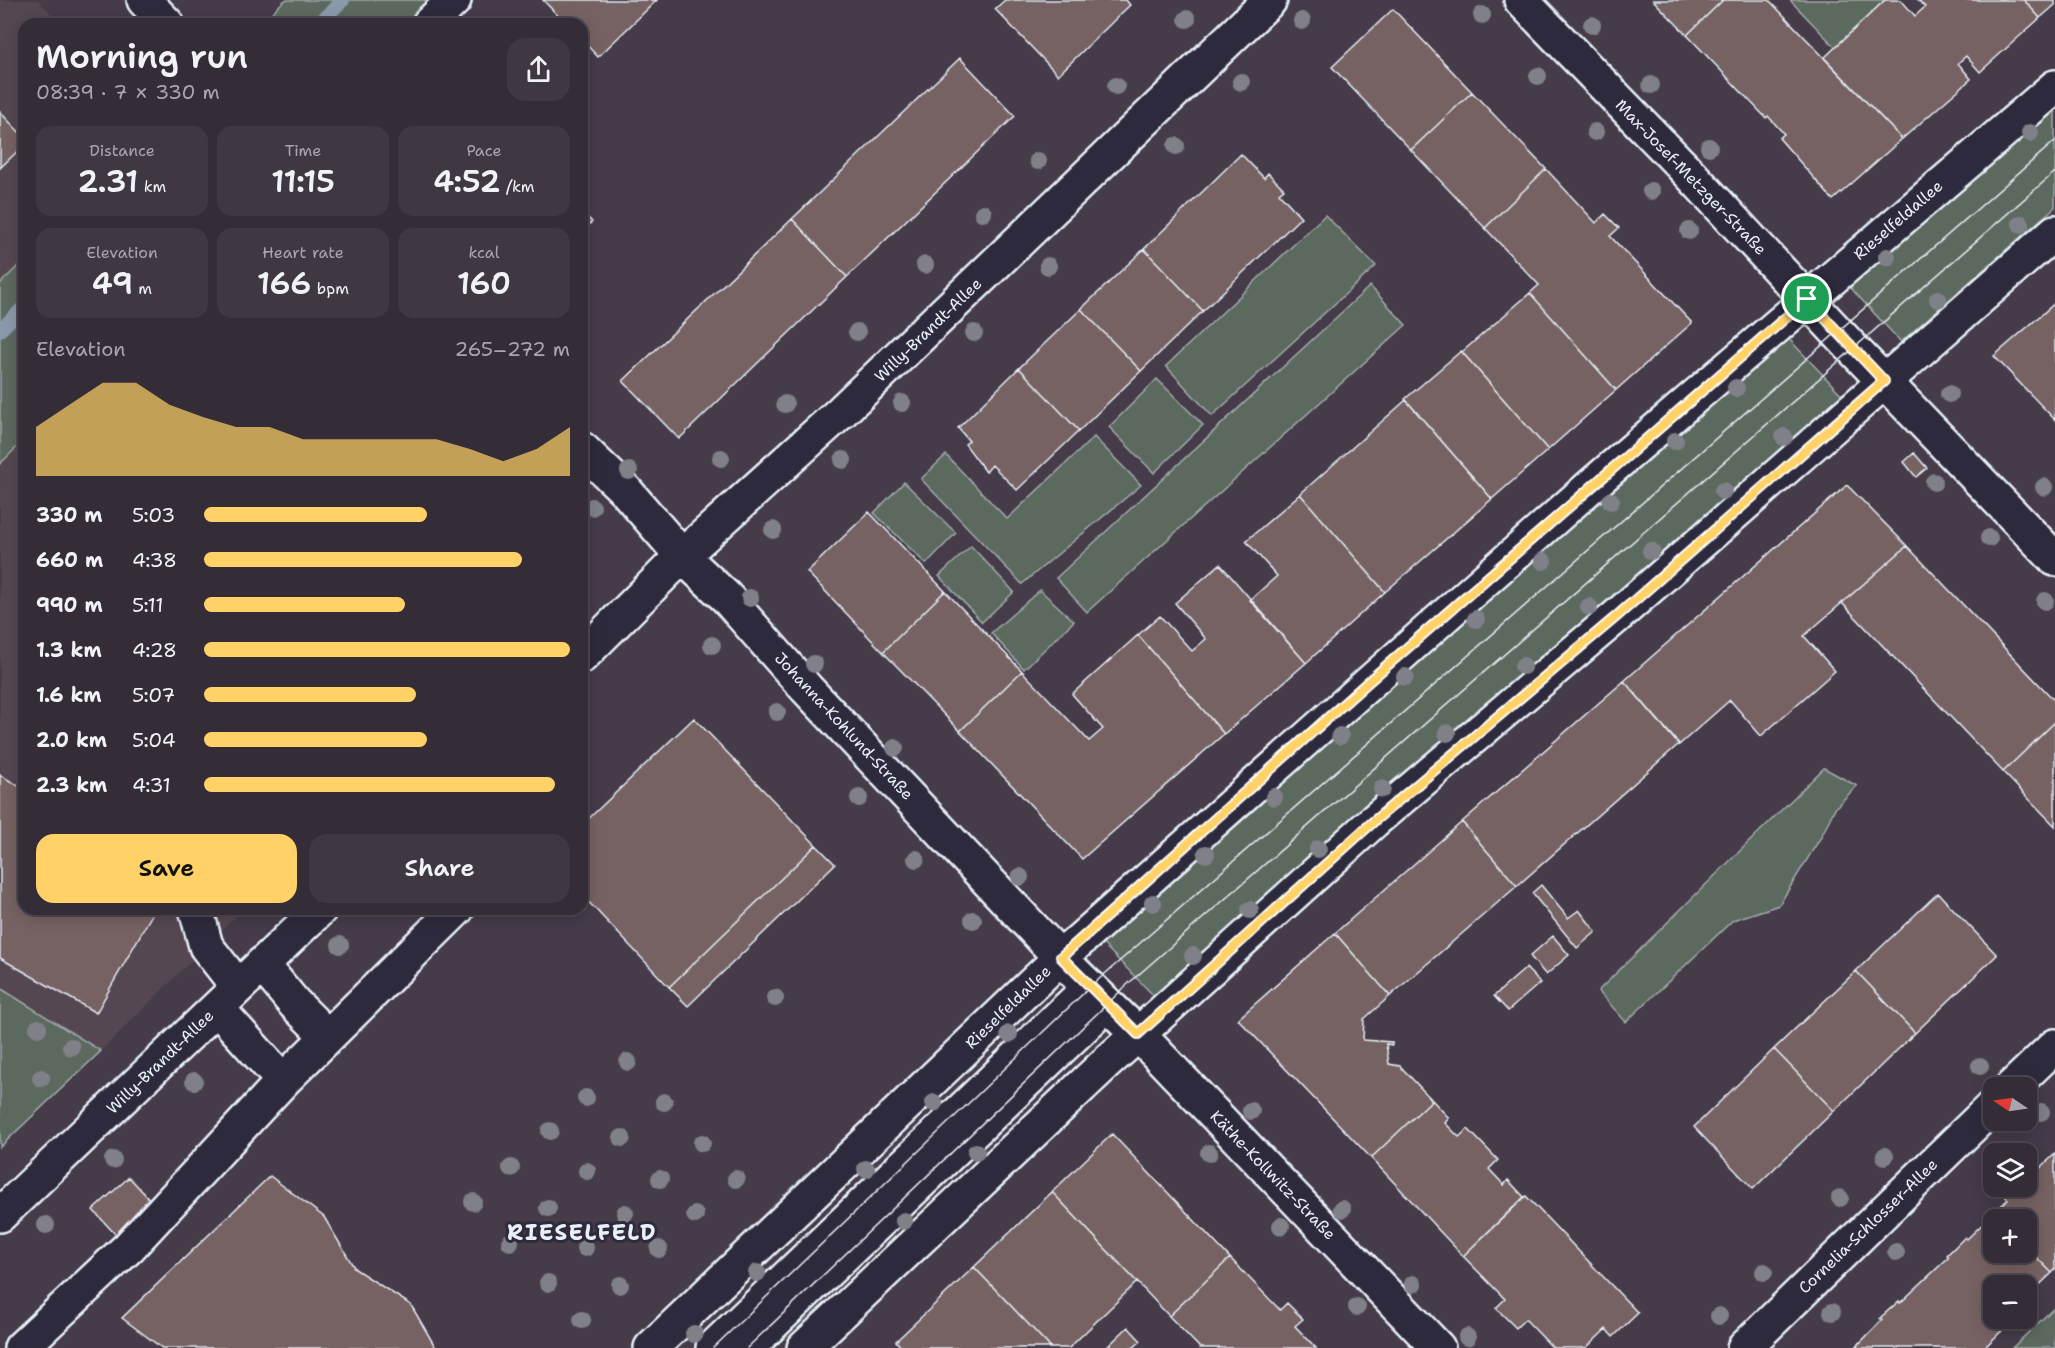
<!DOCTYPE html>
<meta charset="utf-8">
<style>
body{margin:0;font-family:"Shantell Sans",sans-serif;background:#3f3842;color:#f1f3f6;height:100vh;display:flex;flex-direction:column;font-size:22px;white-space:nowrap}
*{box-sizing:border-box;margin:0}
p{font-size:20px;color:#a9a7ad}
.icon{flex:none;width:33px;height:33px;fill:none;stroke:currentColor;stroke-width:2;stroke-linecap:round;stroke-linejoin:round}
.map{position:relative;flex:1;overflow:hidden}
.panel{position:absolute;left:18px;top:18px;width:570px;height:897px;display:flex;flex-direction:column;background:#342c37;border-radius:18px;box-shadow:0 3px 15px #0003,0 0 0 2px #4e4852}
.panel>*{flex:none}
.needle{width:39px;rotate:283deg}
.fabs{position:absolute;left:1983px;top:1077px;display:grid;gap:12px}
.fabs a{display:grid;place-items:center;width:54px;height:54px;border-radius:12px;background:#342c37;box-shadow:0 3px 15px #0003,0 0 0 2px #4e4852;font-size:30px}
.pin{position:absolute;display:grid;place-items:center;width:51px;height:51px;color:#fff;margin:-26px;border:3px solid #fff;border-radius:50%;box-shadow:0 2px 6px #0007}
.round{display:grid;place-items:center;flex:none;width:63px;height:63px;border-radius:18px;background:#3f3842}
.head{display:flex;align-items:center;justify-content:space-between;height:102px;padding:0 18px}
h1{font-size:33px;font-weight:600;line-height:45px}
.metrics{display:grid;grid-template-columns:repeat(3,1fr);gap:9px;height:102px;padding:6px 18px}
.metrics div{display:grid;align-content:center;border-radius:15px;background:#3f3842;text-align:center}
.metrics b{font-size:30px;font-weight:600}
.metrics small{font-size:16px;font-weight:400}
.metrics p{font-size:16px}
.chart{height:168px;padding:12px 18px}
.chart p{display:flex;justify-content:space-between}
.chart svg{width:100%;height:108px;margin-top:6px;fill:#ffd166;opacity:.7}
.action{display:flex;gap:12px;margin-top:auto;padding:12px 18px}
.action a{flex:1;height:69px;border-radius:18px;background:#ffd166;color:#111;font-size:24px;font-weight:600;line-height:69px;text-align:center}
.action a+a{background:#3f3842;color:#f1f3f6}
ul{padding:0 18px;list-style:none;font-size:20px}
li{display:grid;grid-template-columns:96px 72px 1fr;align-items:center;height:45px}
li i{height:15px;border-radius:8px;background:#ffd166}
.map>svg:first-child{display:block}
</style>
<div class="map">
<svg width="2055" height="1348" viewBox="0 0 2055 1348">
<rect width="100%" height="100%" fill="#453b49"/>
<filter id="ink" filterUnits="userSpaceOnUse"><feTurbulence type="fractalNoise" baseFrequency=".0167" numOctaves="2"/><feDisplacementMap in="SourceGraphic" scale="12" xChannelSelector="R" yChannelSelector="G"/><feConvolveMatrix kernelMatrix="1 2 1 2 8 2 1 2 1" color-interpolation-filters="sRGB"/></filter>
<g filter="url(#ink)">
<!-- built -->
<path fill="#544751" d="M 0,0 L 38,0 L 61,24 L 24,24 L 24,260 L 0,284 Z
M 24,440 L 24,909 L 243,909 L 101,1051 L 0,988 L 0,464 Z"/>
<!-- green -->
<path fill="#5b695f" stroke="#a2adac" stroke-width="1.5" d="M 285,0 L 439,0 L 414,24 L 260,24 Z
M 1790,0 L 1885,0 L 1835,47 Z
M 2055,100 L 2055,207 L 1901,342 L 1846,283 Z
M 1325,215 L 1376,266 L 1212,416 L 1166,366 Z
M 24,260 L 24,440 L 0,464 L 0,284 Z
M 1370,286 L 1406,325 L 1087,612 L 1056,578 Z
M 1787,337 L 1842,395 L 1156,998 L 1099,940 Z
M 1157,379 L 1203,425 L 1154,473 L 1109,427 Z
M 1094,437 L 1141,485 L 1022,584 L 921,479 L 946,455 L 1007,519 Z
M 904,482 L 956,533 L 926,564 L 874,513 Z
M 971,546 L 1014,592 L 982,622 L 939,576 Z
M 1040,590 L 1074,621 L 1024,669 L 991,633 Z
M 1824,768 L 1857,786 L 1835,808 L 1821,837 L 1779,905 L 1733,920 L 1626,1022 L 1598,991 Z
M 0,988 L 101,1051 L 0,1147 Z
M 2055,1307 L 2055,1348 L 2012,1348 Z"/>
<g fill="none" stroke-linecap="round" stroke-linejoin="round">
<!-- stream -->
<path stroke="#8b9aab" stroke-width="14" d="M 318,24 L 343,0
M 0,330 L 24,307"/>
</g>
<!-- building -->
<path fill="#776264" stroke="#e8f1f8" stroke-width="1.5" d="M 543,0 L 657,0 L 598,57 L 582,40 L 582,24 L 566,24 Z
M 1005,0 L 1126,0 L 1130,5 L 1058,75 L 995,9 Z
M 1653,0 L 1723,0 L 1687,35 Z
M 1723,0 L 1769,0 L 1902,139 L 1833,200 L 1779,138 L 1784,134 L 1768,116 L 1766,118 L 1687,35 Z
M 1885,0 L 1901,0 L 1915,16 L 1925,7 L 1918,0 L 2024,0 L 2040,18 L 1980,72 L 1966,56 L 1958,63 L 1971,79 L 1902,139 L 1824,58 Z
M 2024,0 L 2055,0 L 2055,5 L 2040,18 Z
M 1393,9 L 1472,92 L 1411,150 L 1332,67 Z
M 960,58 L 1015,116 L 847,277 L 792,219 Z
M 1472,92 L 1546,169 L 1485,228 L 1411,150 Z
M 0,112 L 24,137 L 24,145 L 0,168 Z
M 1241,154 L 1264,178 L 1268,173 L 1284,189 L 1279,193 L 1301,217 L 1203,311 L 1144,249 Z
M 1546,169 L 1596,223 L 1605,214 L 1619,228 L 1610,236 L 1692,323 L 1616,390 L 1530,293 L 1539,285 L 1485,228 Z
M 582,212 L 592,222 L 582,231 Z
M 792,219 L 847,277 L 679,439 L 623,381 Z
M 1144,249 L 1203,311 L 1141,371 L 1081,309 Z
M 1530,293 L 1616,390 L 1548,450 L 1462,352 Z
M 2055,303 L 2055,420 L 1994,356 Z
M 1081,309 L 1141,371 L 1079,431 L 1019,368 Z
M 1461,351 L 1548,450 L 1492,499 L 1405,399 Z
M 1019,368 L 1079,431 L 1017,490 L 992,465 L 986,472 L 965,444 L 969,441 L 958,428 Z
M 1406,400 L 1492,499 L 1385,592 L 1300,494 Z
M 1914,453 L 1927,468 L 1916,477 L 1904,462 Z
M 1847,485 L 1907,546 L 1804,636 L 1835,671 L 1761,736 L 1730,700 L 1679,745 L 1624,681 Z
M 1300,494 L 1385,592 L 1306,663 L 1250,600 L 1277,576 L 1246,541 Z
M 869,512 L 945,591 L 883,652 L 807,572 Z
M 1907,546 L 2055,701 L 2055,722 L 2003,772 L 1842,603 Z
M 1220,564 L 1306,663 L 1224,734 L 1138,635 L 1160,616 L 1192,651 L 1206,639 L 1175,603 Z
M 945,591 L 1022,671 L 960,731 L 883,652 Z
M 1138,635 L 1224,734 L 1082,859 L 960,731 L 1022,671 L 1089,741 L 1103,729 L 1072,694 Z
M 1624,681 L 1679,744 L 1517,886 L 1462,822 Z
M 694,718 L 816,845 L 669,987 L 582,895 L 582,825 Z
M 2055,722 L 2055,826 L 2003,772 Z
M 0,775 L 24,789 L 24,909 L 155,909 L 96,1013 L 0,958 Z
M 1462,822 L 1517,886 L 1390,996 L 1335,933 Z
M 816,845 L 835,864 L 688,1006 L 669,987 Z
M 1541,885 L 1568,918 L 1579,910 L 1596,932 L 1577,948 L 1532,893 Z
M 1938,893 L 1997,955 L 1915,1033 L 1856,971 Z
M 1335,933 L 1390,996 L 1364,1019 L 1363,1040 L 1392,1042 L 1392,1045 L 1386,1044 L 1389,1064 L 1400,1066 L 1432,1100 L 1371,1158 L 1238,1019 Z
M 1553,936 L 1569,955 L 1546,975 L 1530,956 Z
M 1526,968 L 1540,983 L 1508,1011 L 1494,996 Z
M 1856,971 L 1915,1033 L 1834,1111 L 1774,1049 Z
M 1774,1049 L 1834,1111 L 1753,1189 L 1694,1127 Z
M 1432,1100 L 1449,1118 L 1445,1123 L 1459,1137 L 1468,1129 L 1498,1160 L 1489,1169 L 1504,1185 L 1508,1180 L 1524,1197 L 1463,1256 L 1371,1158 Z
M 1112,1134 L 1230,1258 L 1169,1316 L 1052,1192 Z
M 2055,1154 L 2055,1270 L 2052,1273 L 2026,1247 L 2026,1220 L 2001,1220 L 1994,1213 L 2008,1199 L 2001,1192 L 2007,1186 L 2026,1186 L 2026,1182 Z
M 270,1176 L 324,1217 L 355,1269 L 411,1305 L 436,1348 L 162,1348 L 122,1318 Z
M 129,1177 L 153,1203 L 117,1236 L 93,1210 Z
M 1052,1192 L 1137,1282 L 1069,1348 L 1051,1348 L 974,1267 Z
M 1526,1196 L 1638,1313 L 1613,1337 L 1606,1329 L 1586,1348 L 1553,1348 L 1525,1319 L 1516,1328 L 1496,1308 L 1505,1299 L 1463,1256 Z
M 1994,1213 L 2001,1220 L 1994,1220 L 1994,1252 L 2026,1252 L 2026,1247 L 2052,1273 L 2031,1293 L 2036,1298 L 2026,1307 L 2026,1286 L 1994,1286 L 1994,1318 L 2015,1318 L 1984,1348 L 1855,1348 L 1882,1320 L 1880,1318 L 1899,1301 L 1900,1303 L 1949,1257 L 1947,1255 L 1965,1237 L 1967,1239 Z
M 1230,1258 L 1280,1310 L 1287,1303 L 1303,1319 L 1295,1326 L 1316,1348 L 1200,1348 L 1169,1316 Z
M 974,1267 L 1051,1348 L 902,1348 L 896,1341 Z
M 1128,1327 L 1141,1341 L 1133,1348 L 1106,1348 Z"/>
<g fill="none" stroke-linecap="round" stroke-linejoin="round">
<defs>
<path id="minor" d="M 144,0 L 167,24
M 1521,0 L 1692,176 L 1853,349 L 2055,559
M 429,24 L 454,0
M 582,449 L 626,491 L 682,556 L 726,597 L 806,688 L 1075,973 L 1138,1034 L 1438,1348
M 582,656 L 682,556 L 841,412 L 1270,0
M 196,909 L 206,946 L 238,987
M 262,964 L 294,1003 L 327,1036
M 217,1008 L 283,1081
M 2011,1088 L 2055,1046
M 0,1215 L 320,909
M 21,1348 L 129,1247 L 283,1081 L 457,909
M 651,1348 L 1061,957 L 1592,485 L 2055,87
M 713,1348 L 1090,987
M 747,1348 L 1107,1004
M 804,1348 L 1104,1065 L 1374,821 L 1617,616 L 2055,232
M 1744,1348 L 1994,1105"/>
</defs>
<!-- minor casing -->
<use href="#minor" stroke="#e8f1f8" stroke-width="38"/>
<!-- minor -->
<use href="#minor" stroke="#2f2a3d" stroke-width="33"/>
<!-- tram -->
<path stroke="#e8f1f8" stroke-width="1.5" d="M 713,1348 L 1090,987 L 2055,141
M 747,1348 L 1129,983 L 2055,172"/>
</g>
<!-- trees -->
<g fill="#808188">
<circle cx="1482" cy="15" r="9"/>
<circle cx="1187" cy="19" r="9"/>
<circle cx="1302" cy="21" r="9"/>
<circle cx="1592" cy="25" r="9"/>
<circle cx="1538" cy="76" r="9"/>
<circle cx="1241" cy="82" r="9"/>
<circle cx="1651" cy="85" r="9"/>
<circle cx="1116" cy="86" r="9"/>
<circle cx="1595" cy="132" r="9"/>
<circle cx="2030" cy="133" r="9"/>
<circle cx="1176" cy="146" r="9"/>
<circle cx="1709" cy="147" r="9"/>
<circle cx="1038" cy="161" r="9"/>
<circle cx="1651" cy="191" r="9"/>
<circle cx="983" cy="213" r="9"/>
<circle cx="2021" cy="224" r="9"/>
<circle cx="1689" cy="231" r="9"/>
<circle cx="1887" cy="257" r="9"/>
<circle cx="925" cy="265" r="9"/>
<circle cx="1048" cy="266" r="9"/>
<circle cx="1938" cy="299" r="9"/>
<circle cx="857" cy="332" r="9"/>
<circle cx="974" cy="333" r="9"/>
<circle cx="1736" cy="388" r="9"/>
<circle cx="1949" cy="394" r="9"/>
<circle cx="902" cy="403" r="9"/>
<circle cx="785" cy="404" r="9"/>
<circle cx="1784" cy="437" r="9"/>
<circle cx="1675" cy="441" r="9"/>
<circle cx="721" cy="458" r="9"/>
<circle cx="843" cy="460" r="9"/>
<circle cx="629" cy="471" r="9"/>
<circle cx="1934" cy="482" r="9"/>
<circle cx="2044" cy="487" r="9"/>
<circle cx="1723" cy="491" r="9"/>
<circle cx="1611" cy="501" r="9"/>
<circle cx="592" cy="507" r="9"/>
<circle cx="773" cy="530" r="9"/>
<circle cx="1989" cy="538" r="9"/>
<circle cx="1651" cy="551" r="9"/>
<circle cx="1543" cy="561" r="9"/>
<circle cx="750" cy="598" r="9"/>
<circle cx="2045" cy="601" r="9"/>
<circle cx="1589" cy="607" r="9"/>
<circle cx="1476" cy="619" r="9"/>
<circle cx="712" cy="645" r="9"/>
<circle cx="814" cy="664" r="9"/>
<circle cx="1523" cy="666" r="9"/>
<circle cx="1405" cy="677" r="9"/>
<circle cx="777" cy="712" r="9"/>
<circle cx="1447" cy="733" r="9"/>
<circle cx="1340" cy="736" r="9"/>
<circle cx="895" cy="748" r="9"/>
<circle cx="1382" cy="789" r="9"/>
<circle cx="1274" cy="797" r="9"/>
<circle cx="859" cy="798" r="9"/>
<circle cx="1318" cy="849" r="9"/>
<circle cx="1206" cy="854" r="9"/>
<circle cx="916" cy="859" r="9"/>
<circle cx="1020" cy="877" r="9"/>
<circle cx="1153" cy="903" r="9"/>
<circle cx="1250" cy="910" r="9"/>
<circle cx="973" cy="920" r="9"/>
<circle cx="340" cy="945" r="9"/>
<circle cx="1193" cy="956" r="9"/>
<circle cx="775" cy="998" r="9"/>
<circle cx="38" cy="1028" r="9"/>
<circle cx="1009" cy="1034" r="9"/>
<circle cx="71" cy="1047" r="9"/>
<circle cx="628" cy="1062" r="9"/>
<circle cx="1980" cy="1066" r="9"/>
<circle cx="41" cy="1078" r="9"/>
<circle cx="194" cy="1081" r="9"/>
<circle cx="586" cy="1098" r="9"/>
<circle cx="664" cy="1102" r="9"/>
<circle cx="934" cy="1103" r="9"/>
<circle cx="1251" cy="1111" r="9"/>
<circle cx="2041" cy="1112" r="9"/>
<circle cx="550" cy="1131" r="9"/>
<circle cx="622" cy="1138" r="9"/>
<circle cx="702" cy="1143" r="9"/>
<circle cx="976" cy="1152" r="9"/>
<circle cx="1209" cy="1153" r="9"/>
<circle cx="1885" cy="1156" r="9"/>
<circle cx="113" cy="1160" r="9"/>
<circle cx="511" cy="1168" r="9"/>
<circle cx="866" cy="1169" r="9"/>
<circle cx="587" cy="1171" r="9"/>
<circle cx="660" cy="1179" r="9"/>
<circle cx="736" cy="1179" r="9"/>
<circle cx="1840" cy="1198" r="9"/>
<circle cx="473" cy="1202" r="9"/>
<circle cx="548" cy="1208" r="9"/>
<circle cx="1342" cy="1209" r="9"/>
<circle cx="625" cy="1213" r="9"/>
<circle cx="695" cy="1215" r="9"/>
<circle cx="904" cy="1221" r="9"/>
<circle cx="46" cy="1225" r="9"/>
<circle cx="1281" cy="1226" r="9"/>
<circle cx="510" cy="1242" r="9"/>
<circle cx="585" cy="1248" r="9"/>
<circle cx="659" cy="1249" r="9"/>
<circle cx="1896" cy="1252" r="9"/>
<circle cx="1764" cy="1272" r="9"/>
<circle cx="757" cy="1273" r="9"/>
<circle cx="548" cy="1283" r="9"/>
<circle cx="1413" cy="1284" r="9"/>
<circle cx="620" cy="1285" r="9"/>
<circle cx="1357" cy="1307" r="9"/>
<circle cx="1832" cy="1312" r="9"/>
<circle cx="1719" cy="1316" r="9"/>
<circle cx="582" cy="1320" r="9"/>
<circle cx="694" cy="1334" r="9"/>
<circle cx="1467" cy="1337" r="9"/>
</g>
</g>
<g fill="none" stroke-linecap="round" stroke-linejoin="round" filter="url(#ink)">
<defs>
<path id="route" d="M 1807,299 L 1884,381 L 1617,616 L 1374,821 L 1138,1034 L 1061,957 L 1368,682 Z"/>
</defs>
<!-- route casing -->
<use href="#route" stroke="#fff" stroke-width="12"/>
<!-- route -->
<use href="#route" stroke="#ffd166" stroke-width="8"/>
</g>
<g text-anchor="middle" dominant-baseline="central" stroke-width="6" stroke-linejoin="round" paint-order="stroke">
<!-- street labels -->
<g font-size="16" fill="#e8f1f8" stroke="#2f2a3d">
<text transform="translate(1691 177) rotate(46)">Max-Josef-Metzger-Straße</text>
<text transform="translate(1898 220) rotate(-41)">Rieselfeldallee</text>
<text transform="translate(928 330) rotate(-44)">Willy-Brandt-Allee</text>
<text transform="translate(844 726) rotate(47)">Johanna-Kohlund-Straße</text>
<text transform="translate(1008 1007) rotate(-44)">Rieselfeldallee</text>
<text transform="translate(160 1062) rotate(-44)">Willy-Brandt-Allee</text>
<text transform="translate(1273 1175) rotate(46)">Käthe-Kollwitz-Straße</text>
<text transform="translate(1868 1226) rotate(-44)">Cornelia-Schlosser-Allee</text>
</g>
<!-- district labels -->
<g font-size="22" font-weight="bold" letter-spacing="1.5" fill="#e8f1f8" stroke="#2f2a3d">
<text x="582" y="1232">RIESELFELD</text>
</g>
</g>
</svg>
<div class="fabs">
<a><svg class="needle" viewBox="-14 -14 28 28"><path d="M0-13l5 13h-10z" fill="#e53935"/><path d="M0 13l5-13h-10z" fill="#a9a7ad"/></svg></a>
<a><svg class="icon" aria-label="layers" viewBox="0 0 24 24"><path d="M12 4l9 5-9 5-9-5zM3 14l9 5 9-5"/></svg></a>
<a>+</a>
<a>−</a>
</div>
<div class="pin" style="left:1807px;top:299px;background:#1e9e55"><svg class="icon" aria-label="arrive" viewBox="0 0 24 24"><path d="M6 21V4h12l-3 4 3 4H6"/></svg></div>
<section class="panel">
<div class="head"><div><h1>Morning run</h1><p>08:39 · 7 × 330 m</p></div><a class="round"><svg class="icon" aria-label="share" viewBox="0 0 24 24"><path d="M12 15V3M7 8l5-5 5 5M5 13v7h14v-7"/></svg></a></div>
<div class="metrics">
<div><p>Distance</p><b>2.31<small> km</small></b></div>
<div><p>Time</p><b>11:15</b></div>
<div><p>Pace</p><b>4:52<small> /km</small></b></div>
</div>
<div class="metrics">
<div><p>Elevation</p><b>49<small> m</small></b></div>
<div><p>Heart rate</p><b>166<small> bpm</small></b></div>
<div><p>kcal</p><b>160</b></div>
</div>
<div class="chart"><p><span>Elevation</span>265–272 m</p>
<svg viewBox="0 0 160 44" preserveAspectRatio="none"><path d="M0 44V24L10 15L20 6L30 6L40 15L50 20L60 24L70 24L80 29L90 29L100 29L110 29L120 29L130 33L140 38L150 33L160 24V44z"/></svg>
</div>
<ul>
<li><b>330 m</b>5:03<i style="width:61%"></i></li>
<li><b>660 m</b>4:38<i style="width:87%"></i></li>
<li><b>990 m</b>5:11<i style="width:55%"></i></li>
<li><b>1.3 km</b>4:28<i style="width:100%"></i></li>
<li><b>1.6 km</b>5:07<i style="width:58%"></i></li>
<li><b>2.0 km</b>5:04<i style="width:61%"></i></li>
<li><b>2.3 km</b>4:31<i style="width:96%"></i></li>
</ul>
<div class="action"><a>Save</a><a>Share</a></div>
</section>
</div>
